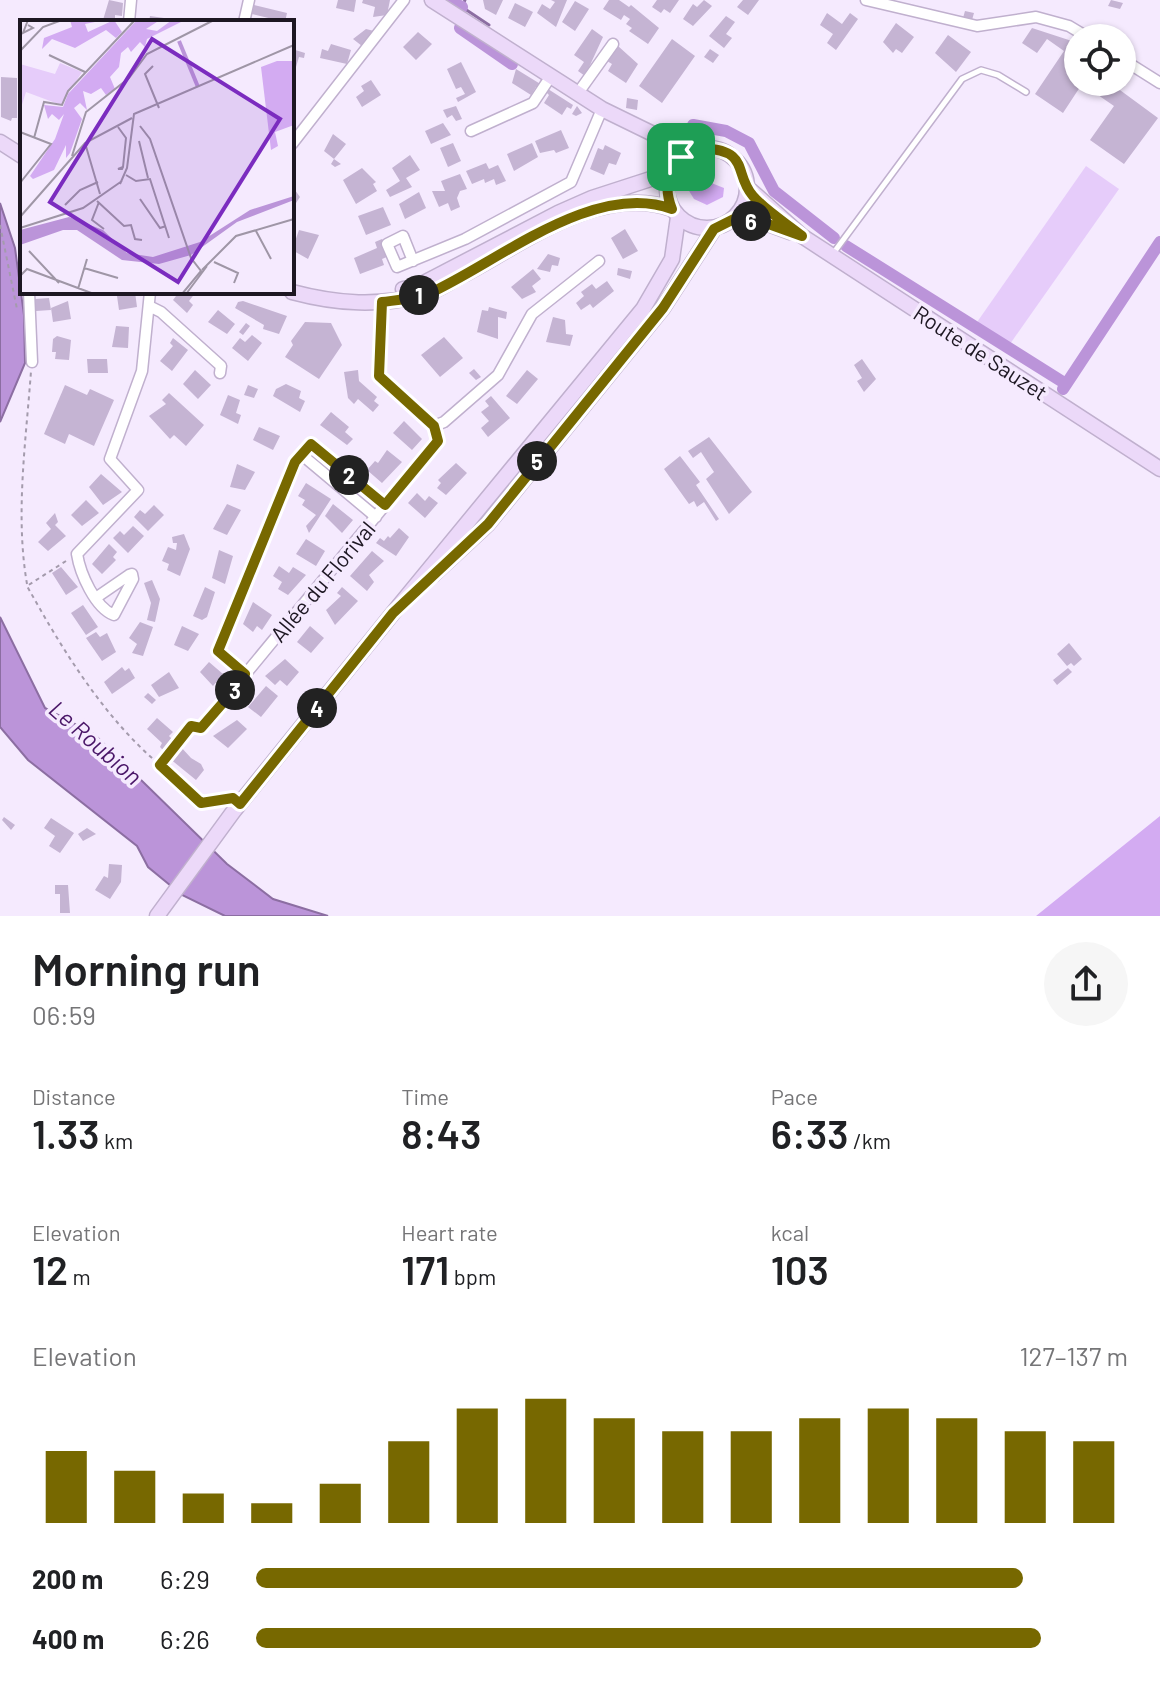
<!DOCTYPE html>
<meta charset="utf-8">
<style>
body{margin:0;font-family:Barlow,sans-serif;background:#f6f6f6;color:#202124;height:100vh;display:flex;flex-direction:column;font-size:30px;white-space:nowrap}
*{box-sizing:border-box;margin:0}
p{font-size:26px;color:#757577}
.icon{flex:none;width:44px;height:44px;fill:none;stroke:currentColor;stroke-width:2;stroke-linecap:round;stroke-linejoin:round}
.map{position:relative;height:916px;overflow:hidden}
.details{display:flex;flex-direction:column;background:#fff;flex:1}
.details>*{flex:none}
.tools{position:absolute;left:1064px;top:24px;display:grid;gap:16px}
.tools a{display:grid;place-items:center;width:72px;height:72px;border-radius:50%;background:#fff;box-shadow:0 2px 6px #0004;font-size:40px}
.pin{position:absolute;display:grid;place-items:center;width:68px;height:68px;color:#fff;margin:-34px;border-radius:16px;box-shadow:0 4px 12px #0006}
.km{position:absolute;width:40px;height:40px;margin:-20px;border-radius:50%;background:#222;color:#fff;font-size:22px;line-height:40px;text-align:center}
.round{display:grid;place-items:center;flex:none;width:84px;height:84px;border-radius:42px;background:#f6f6f6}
.head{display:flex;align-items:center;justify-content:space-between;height:136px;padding:0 32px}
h1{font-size:44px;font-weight:600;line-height:60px}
.metrics{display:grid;grid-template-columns:repeat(3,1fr);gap:12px;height:136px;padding:8px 32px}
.metrics div{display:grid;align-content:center}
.metrics b{font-size:40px;font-weight:600}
.metrics small{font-size:22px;font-weight:400}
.metrics p{font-size:22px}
.chart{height:224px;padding:16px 32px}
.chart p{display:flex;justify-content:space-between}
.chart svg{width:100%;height:144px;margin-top:8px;stroke:#776800;stroke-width:6}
ul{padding:0 32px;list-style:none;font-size:26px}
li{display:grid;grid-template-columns:128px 96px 1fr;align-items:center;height:60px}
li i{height:20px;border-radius:10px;background:#776800}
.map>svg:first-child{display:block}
</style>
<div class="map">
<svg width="1160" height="916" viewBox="0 0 1160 916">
<rect width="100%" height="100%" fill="#f5eafe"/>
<!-- green -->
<path fill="#e6ccfa" d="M 1086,166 L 1119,189 L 1010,344 L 975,325 Z"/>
<!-- forest -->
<path fill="#d3abf2" d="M 686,173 L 724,188 L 723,197 L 707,205 L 694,199 L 683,181 Z
M 1160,816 L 1160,916 L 1036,916 Z"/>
<!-- water -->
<path fill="#bb94d9" stroke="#8c6ea2" stroke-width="2" d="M 0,203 L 15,248 L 24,315 L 25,363 L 0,422 Z
M 0,617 L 45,708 L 94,734 L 227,864 L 273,899 L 328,916 L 225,916 L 182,895 L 148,867 L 137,846 L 28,760 L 0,727 Z"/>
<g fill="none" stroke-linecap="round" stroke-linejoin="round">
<!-- stream -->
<path stroke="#8c6ea2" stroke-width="3" d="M 465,0 L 462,7 L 489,25"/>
<!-- canal -->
<path stroke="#bb94d9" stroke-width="12" d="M 447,0 L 462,7
M 460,28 L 512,64
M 693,125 L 726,131 L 749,143 L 774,191 L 834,238
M 846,246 L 1066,384
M 1063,389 L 1160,242"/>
</g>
<!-- building -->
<path fill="#c5b4d3" d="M 109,0 L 123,3 L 122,16 L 115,15 L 115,22 L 103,20 Z
M 338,0 L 356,0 L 354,12 L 336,8 Z
M 363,0 L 390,0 L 387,15 L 373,17 L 375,7 L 362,3 Z
M 483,0 L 503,0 L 496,15 L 485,9 Z
M 551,0 L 567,0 L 556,27 L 537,13 L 542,4 L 550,9 L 555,2 Z
M 609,0 L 619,0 L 629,7 L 631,5 L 659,28 L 648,44 L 629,31 L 632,28 L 626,24 L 630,19 L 624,15 L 621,20 L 603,9 Z
M 657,0 L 679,0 L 670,13 L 664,9 L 661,13 L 652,7 Z
M 704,0 L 712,6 L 693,26 L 683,19 L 693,4 L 697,7 Z
M 743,0 L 759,0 L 748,15 L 737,7 Z
M 1111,0 L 1123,3 L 1120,9 L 1108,6 Z
M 575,1 L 589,9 L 575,31 L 562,22 Z
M 515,3 L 533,12 L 525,27 L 508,18 Z
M 254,5 L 287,13 L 285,22 L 252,14 Z
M 965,11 L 974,13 L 972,20 L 963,18 Z
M 827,13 L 842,24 L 850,13 L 858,19 L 836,50 L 827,43 L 833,34 L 820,25 Z
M 150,16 L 164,18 L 164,22 L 149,22 Z
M 726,16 L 735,22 L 726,34 L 732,38 L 724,48 L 709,36 Z
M 896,23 L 914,37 L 902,53 L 896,49 L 893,53 L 883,42 Z
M 1032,28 L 1078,43 L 1078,82 L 1109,82 L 1158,118 L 1124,164 L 1090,140 L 1114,106 L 1082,84 L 1063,113 L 1035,94 L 1064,51 L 1047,39 L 1037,53 L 1022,43 Z
M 366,29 L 374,31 L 362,46 L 353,39 Z
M 592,29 L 603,37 L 585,76 L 578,71 L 584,62 L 574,55 Z
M 418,32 L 432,44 L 416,60 L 403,47 Z
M 948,35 L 971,52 L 956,72 L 935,53 Z
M 672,39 L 695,56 L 662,103 L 639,86 Z
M 331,44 L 351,50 L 347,64 L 320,58 L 322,49 L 328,51 Z
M 618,46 L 638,64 L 626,83 L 608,71 L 612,64 L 607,61 Z
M 292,49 L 305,53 L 304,58 L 299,57 L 293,77 Z
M 710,49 L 719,55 L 713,63 L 704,57 Z
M 461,62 L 476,92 L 458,102 L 456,98 L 465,94 L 461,87 L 456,89 L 447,69 Z
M 516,69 L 542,85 L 539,89 L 536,87 L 531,95 L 512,83 Z
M 1,77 L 17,78 L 17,118 L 12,118 L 11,121 L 1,117 Z
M 371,80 L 381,95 L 362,107 L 356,97 L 364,91 L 361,86 Z
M 548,89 L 573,105 L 571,109 L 567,107 L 562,115 L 544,103 L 549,95 L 546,92 Z
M 627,98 L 638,100 L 637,110 L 626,108 Z
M 456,106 L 462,119 L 456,121 L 452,115 L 447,118 L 443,110 Z
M 577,106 L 582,113 L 576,116 L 572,114 Z
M 443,123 L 451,135 L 431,144 L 425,131 Z
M 561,130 L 569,148 L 556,153 L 554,150 L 540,153 L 535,141 Z
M 333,134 L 346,144 L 334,159 L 341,164 L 335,167 L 331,164 L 334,159 L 324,151 Z
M 453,143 L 461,161 L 448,167 L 440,148 Z
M 532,143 L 538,157 L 514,171 L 507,154 Z
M 605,145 L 621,153 L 616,165 L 609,163 L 604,175 L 590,169 L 598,148 L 603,150 Z
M 410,155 L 420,170 L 406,178 L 412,187 L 390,197 L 386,190 L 400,181 L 392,168 Z
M 486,163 L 489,169 L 498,165 L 506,181 L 496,185 L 494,179 L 485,183 L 484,179 L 472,184 L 466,171 Z
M 362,168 L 376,182 L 373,184 L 377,191 L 356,204 L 343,180 Z
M 460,174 L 467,189 L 460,191 L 457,198 L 460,207 L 451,211 L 448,203 L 439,207 L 432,191 L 445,191 L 441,181 Z
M 292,186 L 300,197 L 292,209 Z
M 419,192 L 426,208 L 405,219 L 399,204 Z
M 383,207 L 391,225 L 366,235 L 358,216 Z
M 625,229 L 638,251 L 623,259 L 611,238 Z
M 299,230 L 319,235 L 308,259 L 292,250 Z
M 382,239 L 389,256 L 382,259 L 384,265 L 360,274 L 354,258 L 377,248 L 375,242 Z
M 548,254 L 560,258 L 558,266 L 552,265 L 550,272 L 537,269 Z
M 618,268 L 632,271 L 630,279 L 617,275 Z
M 533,269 L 541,279 L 532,286 L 536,292 L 522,299 L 511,287 Z
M 607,281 L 614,291 L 593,308 L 590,304 L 581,310 L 576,303 L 584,296 L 581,292 L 592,284 L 596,289 Z
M 126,292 L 135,292 L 137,307 L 119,310 L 117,296 Z
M 179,292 L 196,292 L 189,301 L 193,305 L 187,313 L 173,300 Z
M 49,298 L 51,310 L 36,311 L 35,299 Z
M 68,301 L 71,319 L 53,322 L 51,308 Z
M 243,301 L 287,316 L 279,334 L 263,329 L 264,325 L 235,308 L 238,302 Z
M 489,307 L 507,312 L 506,319 L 498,317 L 498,339 L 477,332 L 482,310 L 488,311 Z
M 218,310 L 235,324 L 227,334 L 208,322 Z
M 553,317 L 565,320 L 566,334 L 573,335 L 570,346 L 546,342 Z
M 305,322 L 331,323 L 342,345 L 319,379 L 285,357 L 293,345 L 291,341 Z
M 246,323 L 250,326 L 243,335 L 239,332 Z
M 116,326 L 129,327 L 128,348 L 112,347 Z
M 252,335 L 262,343 L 248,361 L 232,348 L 240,338 L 245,342 Z
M 57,336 L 71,340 L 69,360 L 55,359 L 56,352 L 52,352 L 53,339 Z
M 444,337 L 463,358 L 440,377 L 421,355 Z
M 173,338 L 188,350 L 172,371 L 160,361 L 173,346 L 170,343 Z
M 87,359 L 107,359 L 108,373 L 88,373 Z
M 862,359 L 876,379 L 864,392 L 857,381 L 862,378 L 854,365 Z
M 474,369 L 481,377 L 476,380 L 469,373 Z
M 195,370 L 211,385 L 198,399 L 183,384 Z
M 358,370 L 359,381 L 377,397 L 374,401 L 379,405 L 373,412 L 358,399 L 354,404 L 348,398 L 344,372 Z
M 527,370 L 538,379 L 517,404 L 506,396 Z
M 286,384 L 301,391 L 299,398 L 305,401 L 300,412 L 273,396 L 276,389 Z
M 65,385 L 87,395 L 90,389 L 114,400 L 94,446 L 69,434 L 65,444 L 44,434 Z
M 248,385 L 258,389 L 254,398 L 244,395 Z
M 169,393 L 204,425 L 186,446 L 174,435 L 170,439 L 149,416 L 166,404 L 162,400 Z
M 228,395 L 240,400 L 236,413 L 241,415 L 238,424 L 220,415 Z
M 491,396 L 510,418 L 488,437 L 481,428 L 489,421 L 481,412 L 489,406 L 485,401 Z
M 331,412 L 349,427 L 345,432 L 353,439 L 347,445 L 320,425 Z
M 404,421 L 422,439 L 412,450 L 393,433 Z
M 259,427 L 280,436 L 273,450 L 253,440 Z
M 709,437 L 752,492 L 729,514 L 706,479 L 714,472 L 701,452 L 693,458 L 688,451 Z
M 387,450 L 402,462 L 382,483 L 367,470 L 375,461 L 378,463 Z
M 680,456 L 700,482 L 696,485 L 719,519 L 716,521 L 704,502 L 697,507 L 694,501 L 689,504 L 664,469 Z
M 456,463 L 467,473 L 446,495 L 437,488 L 441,483 L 438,480 Z
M 237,464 L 255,472 L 245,490 L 230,487 Z
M 101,474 L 122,492 L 103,505 L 89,487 Z
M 306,483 L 331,499 L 309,533 L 306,526 L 316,515 L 302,505 L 305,500 L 298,496 Z
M 417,493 L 425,501 L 429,496 L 438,503 L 425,518 L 408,503 Z
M 86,500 L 99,513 L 82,526 L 71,515 Z
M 227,504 L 241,510 L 227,535 L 213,529 Z
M 333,504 L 353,520 L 342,533 L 325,516 Z
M 154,505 L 164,515 L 148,531 L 134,517 L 140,510 L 145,514 Z
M 55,513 L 58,522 L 55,525 L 66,536 L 48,551 L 38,542 L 51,529 L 46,523 Z
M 133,526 L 144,536 L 128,553 L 113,538 L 120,531 L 124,535 Z
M 399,528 L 409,537 L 396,556 L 376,543 L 380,538 L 384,541 L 388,536 L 390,538 Z
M 184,534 L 190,549 L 180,576 L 167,570 L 169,564 L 162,561 L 168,547 L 176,550 L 177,543 L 173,543 L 172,537 Z
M 306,539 L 325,551 L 316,566 L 296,554 Z
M 109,544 L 117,552 L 113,557 L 116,560 L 102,574 L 92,564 Z
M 219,550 L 233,556 L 225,584 L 212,578 Z
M 372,551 L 384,561 L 369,575 L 374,582 L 367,591 L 350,576 Z
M 279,566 L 289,573 L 293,567 L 306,575 L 288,595 L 278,589 L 282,582 L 273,576 Z
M 61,567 L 78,587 L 66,595 L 52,573 Z
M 152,580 L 160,599 L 155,622 L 147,620 L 151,603 L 144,583 Z
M 205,587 L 215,592 L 207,617 L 202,620 L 193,616 Z
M 342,587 L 358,601 L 335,625 L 326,610 L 341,596 L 337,593 Z
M 253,602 L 272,615 L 262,630 L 257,626 L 253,632 L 243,624 Z
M 83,605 L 98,627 L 86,635 L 71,613 Z
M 140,622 L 153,627 L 143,656 L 132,653 L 137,644 L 129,638 Z
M 182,626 L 199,634 L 188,651 L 174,645 Z
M 310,626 L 324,638 L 311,653 L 297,642 Z
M 96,632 L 100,637 L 107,633 L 116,652 L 102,661 L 86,638 Z
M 1069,643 L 1082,659 L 1074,666 L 1071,663 L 1067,666 L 1057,654 Z
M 285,659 L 299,672 L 287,686 L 280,680 L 275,685 L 265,676 Z
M 209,662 L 223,674 L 213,686 L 200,672 Z
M 122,667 L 125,671 L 129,668 L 135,678 L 112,694 L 104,682 Z
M 1068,668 L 1072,672 L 1057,685 L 1053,680 Z
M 169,672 L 179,688 L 159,697 L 151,685 Z
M 226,682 L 232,686 L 223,697 L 217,692 Z
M 266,686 L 278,696 L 261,717 L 248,707 Z
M 148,693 L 156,700 L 152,704 L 144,697 Z
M 157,718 L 173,732 L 169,736 L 174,741 L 165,752 L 160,747 L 162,743 L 147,729 Z
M 237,720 L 247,729 L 228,748 L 213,736 Z
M 180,746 L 191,758 L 201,764 L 204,770 L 196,780 L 169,758 Z
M 4,817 L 15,825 L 11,830 L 2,820 Z
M 51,818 L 74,833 L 60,853 L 49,846 L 55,836 L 44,828 Z
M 87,828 L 96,834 L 83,841 L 78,834 Z
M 109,864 L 122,865 L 121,882 L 110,899 L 95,890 L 104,876 L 108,878 Z
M 55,885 L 68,885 L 70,913 L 60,913 L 60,894 L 55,894 Z"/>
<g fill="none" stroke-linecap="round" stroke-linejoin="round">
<defs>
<path id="lane" d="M 832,255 L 962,79 L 981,70 L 998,75 L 1026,92"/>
<path id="street" d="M 866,0 L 977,26 L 1036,17 L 1069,26 L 1089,38
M 129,22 L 131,0
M 244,22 L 249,0
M 1122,59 L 1160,83
M 578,93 L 613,44
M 471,131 L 533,103 L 551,76
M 292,144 L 404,0
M 413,261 L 403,236 L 387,244 L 397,267 L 465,239 L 571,182 L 602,109
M 29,292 L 32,362
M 149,306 L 161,312 L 221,366 L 220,373
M 434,426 L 444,422 L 498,375 L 532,314 L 599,261
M 302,455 L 376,517
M 97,597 L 129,575 L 132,574 L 133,579 L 114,615 C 95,608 80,573 77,554 L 138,490 L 110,459 L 142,371 L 150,292
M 245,674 L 218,651 L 295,462 L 311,444 L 385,505
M 191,726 L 201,728 L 438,441 L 434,426 L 379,376 L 382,302"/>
<path id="secondary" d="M 432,0 L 602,109 L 690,152
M 0,142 L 22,156
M667 188a40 40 0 1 1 80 0a40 40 0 1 1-80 0Z
M 748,188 L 802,236 L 1160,469
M 734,219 L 760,221 L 790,232
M 403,289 L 418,286 L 558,213 L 592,198 L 669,173
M 292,292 C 337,304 380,307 425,294 C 438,291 451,281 463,275 C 522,244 602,183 672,209
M 433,575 L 488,524 L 663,308 L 714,229
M 157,916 L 233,812 L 393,613 L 643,309 L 672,259 L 678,217"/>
</defs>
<!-- lane casing -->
<use href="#lane" stroke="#c0b0ce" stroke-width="8"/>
<!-- street casing -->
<use href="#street" stroke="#c0b0ce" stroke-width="13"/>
<!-- secondary casing -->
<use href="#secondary" stroke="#c0b0ce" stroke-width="17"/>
<!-- path -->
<path stroke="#a49bac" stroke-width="2" stroke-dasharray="4 4" stroke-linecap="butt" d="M 0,225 L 17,309
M 66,561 L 27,586 C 62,649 104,718 160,765 L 184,735
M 27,584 C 15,515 26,441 31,371
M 161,766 L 201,803 L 227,799"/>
<!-- lane -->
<use href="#lane" stroke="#fff" stroke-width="5"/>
<!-- street -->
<use href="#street" stroke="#fff" stroke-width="10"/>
<!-- secondary -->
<use href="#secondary" stroke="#ecd9f9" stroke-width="14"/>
</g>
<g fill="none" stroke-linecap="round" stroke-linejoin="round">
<defs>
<path id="route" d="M 703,148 C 751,151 733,173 753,196 C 766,211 786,223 802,236 L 760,221 L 734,219 L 714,229 L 663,308 L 488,524 L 393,613 L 240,804 L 233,798 L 201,803 L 160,765 L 191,726 L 201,728 L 241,682 L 245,674 L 218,651 L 295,462 L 311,444 L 385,505 L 438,441 L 434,426 L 379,376 L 382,302 C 397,300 415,299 430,293 C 498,262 594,180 672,209 C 660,179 673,156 703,148 Z"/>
</defs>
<!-- route casing -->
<use href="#route" stroke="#fff" stroke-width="16"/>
<!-- route -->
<use href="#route" stroke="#776800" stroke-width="10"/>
</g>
<g text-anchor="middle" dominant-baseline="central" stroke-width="7" stroke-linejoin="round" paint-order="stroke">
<!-- street labels -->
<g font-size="22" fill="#1d1722" stroke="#f5eafe">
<text transform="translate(981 352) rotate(33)">Route de Sauzet</text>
<text transform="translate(322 581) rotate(-50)">Allée du Florival</text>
</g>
<!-- water labels -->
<g font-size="24" font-style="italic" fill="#4a1668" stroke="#f5eafe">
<text transform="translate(96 742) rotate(41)">Le Roubion</text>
</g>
</g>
<!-- overview -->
<g transform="translate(20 20)">
<rect width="274" height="274" fill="#f5eafe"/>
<path d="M 40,43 L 62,52 L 41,85 L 6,72 L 0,91 L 0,44 L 35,54 Z" fill="#e6ccfa"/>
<path d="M 50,0 L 85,0 L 65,4 L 68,12 L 94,0 L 102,12 L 96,18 L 86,10 L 55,28 L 32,19 L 22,29 L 24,18 L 52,7 ZM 140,0 L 126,9 L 137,11 L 152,0 L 163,1 L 127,19 L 125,27 L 120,22 L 111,32 L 108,27 L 101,33 L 99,47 L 90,57 L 95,69 L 86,75 L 81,68 L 71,74 L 63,71 L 67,90 L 60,83 L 54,88 L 62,99 L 50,133 L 46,138 L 46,125 L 34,150 L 13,159 L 10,156 L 35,119 L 44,94 L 39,100 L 32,94 L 28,99 L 24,85 L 43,87 L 48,74 L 116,1 ZM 257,41 L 274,41 L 274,105 L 255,112 L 258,126 L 251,130 L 241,47 Z" fill="#d3abf2"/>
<path d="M 274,176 L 274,180 L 217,202 L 171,235 L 139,244 L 102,240 L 57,210 L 43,210 L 0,225 L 0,210 L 49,197 L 83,210 L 107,233 L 133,237 L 180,222 L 230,190 Z" fill="#bb94d9"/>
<path fill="none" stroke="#bb94d9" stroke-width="4" d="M 159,21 L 178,67"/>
<path fill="none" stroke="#9f96a6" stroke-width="2" d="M 8,5 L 13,8 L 3,13 L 8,0M 0,31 L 23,7 L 42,0M 29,35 L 65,52M 133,46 L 125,54 L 139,88M 120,106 L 130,119 L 171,238 L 181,251 L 162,274M 98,107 L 106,118 L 103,147 L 98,149 L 102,149 L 103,147M 0,112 L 31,124 L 0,163M 14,118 L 24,82 L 42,85 L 48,71 L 115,0M 119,121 L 128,158M 65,123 L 80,174M 52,136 L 66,92 L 109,58 L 127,34 L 194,0M 106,155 L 116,161 L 130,159 L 149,218M 100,164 L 107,148 L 114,94 L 274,25M 120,179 L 140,208 L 146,206M 77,181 L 104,206 L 111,205 L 115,219 L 122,220M 79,182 L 72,200 L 84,209M 45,185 L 60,170 L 78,162M 0,197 L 65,123 L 112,98M 0,208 L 63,188 L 102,161M 236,211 L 251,239M 9,231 L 39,263M 194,242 L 218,253 L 214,263M 64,248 L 98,258M 182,250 L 216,216 L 274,199M 0,256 L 7,249 L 74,274M 58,269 L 67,239M 166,274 L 187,246"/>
<path fill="#7b2cbf" fill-opacity="0.15" stroke="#7b2cbf" stroke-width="4" d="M 132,19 L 260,99 L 158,262 L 30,182 Z"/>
<rect width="274" height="274" fill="none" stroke="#1d1722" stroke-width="4"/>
</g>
</svg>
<div class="tools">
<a><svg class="icon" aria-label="locate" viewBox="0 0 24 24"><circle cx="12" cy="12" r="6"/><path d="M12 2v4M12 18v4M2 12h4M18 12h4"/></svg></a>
</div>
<div class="pin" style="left:681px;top:157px;background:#1e9e55"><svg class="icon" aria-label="arrive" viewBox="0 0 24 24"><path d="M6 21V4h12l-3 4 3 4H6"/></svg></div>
<b class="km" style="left:419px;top:295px">1</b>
<b class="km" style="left:349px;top:475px">2</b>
<b class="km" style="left:235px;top:690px">3</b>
<b class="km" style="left:317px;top:708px">4</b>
<b class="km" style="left:537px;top:461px">5</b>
<b class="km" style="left:751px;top:221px">6</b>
</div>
<section class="details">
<div class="head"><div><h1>Morning run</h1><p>06:59</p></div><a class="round"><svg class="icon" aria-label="share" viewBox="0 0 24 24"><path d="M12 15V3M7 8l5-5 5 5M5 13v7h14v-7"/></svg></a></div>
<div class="metrics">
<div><p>Distance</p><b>1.33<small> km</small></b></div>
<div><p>Time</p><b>8:43</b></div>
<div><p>Pace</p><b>6:33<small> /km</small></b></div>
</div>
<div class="metrics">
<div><p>Elevation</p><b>12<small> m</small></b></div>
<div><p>Heart rate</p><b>171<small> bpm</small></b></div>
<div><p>kcal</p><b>103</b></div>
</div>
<div class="chart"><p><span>Elevation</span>127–137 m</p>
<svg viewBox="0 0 160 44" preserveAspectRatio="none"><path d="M5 44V22M15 44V28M25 44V35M35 44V38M45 44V32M55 44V19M65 44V9M75 44V6M85 44V12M95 44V16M105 44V16M115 44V12M125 44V9M135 44V12M145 44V16M155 44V19"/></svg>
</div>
<ul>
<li><b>200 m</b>6:29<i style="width:88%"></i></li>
<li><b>400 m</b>6:26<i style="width:90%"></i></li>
</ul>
</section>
